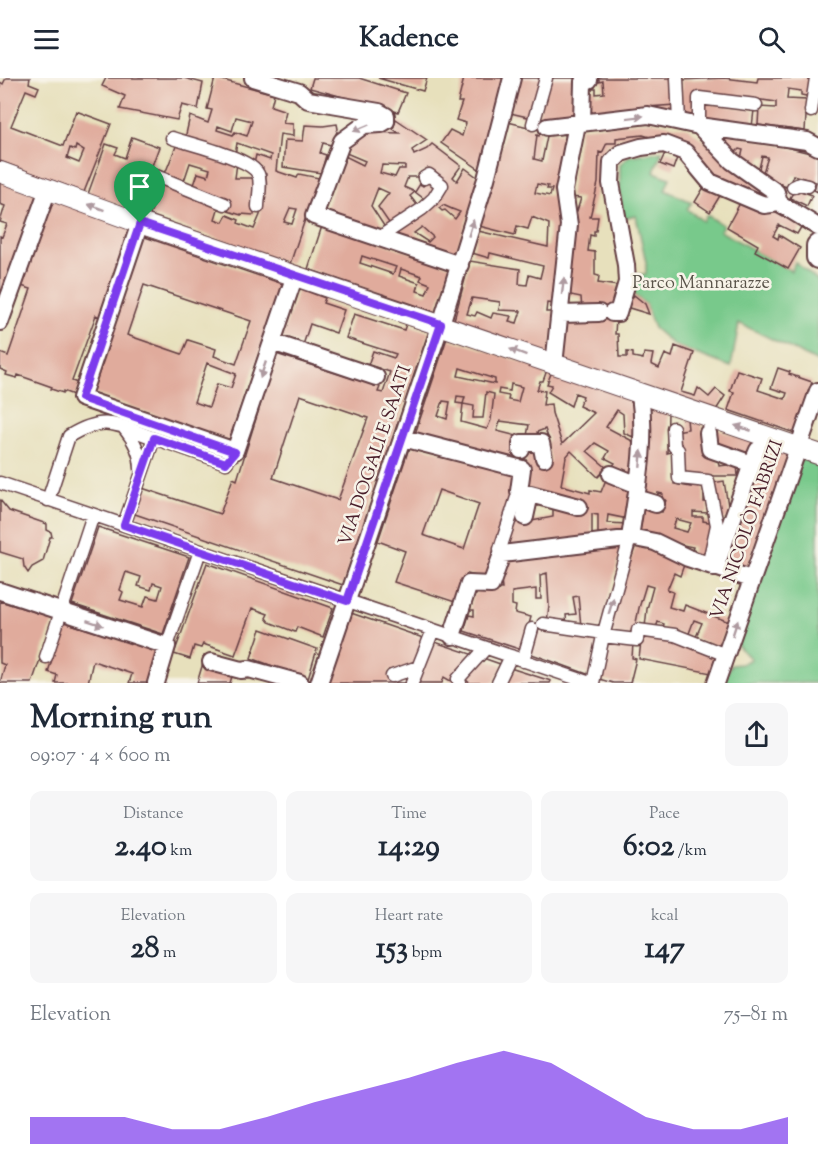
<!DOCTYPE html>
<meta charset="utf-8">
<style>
body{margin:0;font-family:"Sorts Mill Goudy",serif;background:#f6f6f7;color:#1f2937;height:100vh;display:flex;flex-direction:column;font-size:22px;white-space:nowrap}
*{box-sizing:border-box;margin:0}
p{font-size:20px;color:#747a83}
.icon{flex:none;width:33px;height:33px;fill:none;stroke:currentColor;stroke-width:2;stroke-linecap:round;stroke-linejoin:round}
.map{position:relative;height:605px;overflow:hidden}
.panel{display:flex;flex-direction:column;background:#fff;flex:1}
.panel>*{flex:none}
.pin{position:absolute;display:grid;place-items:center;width:51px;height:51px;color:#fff;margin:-62px -26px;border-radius:50% 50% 50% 0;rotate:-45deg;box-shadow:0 0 6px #0007}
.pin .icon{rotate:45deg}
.round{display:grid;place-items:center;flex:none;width:63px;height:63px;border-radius:12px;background:#f6f6f7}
.head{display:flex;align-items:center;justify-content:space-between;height:102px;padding:0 30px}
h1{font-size:33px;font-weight:700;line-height:45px}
.metrics{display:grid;grid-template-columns:repeat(3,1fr);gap:9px;height:102px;padding:6px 30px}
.metrics div{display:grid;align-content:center;border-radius:12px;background:#f6f6f7;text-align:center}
.metrics b{font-size:30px;font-weight:700}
.metrics small{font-size:16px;font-weight:400}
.metrics p{font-size:16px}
.chart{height:168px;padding:12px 30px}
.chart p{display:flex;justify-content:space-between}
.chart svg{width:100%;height:108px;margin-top:6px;fill:#7c3aed;opacity:.7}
header{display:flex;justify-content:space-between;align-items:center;height:78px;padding:0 30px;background:#fff;font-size:27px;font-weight:700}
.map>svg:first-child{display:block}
</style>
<header><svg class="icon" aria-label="menu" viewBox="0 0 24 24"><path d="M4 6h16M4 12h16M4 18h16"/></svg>Kadence<svg class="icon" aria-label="search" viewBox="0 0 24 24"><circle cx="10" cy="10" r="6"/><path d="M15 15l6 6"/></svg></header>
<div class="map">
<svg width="818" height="605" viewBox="0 0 818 605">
<rect width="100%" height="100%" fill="#f7f3e8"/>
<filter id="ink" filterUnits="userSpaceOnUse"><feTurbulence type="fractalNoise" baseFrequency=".0167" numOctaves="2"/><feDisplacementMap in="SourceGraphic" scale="12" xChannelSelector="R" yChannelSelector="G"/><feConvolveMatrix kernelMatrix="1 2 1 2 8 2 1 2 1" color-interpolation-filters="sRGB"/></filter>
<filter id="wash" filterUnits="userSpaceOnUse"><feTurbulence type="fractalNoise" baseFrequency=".008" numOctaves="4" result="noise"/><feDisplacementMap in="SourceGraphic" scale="24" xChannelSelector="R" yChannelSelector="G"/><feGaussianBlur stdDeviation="1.35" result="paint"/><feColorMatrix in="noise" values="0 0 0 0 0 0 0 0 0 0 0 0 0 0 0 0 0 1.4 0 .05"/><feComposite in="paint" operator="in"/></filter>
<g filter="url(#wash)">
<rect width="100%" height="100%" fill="#e7e0bc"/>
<!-- park -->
<path fill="#78c98b" stroke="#61745b" stroke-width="1.5" d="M 662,73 L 654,94 L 670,100 L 665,112 L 692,124 L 687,131 L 703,143 L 707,137 L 723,147 L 720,153 L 788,191 L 791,193 L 795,184 L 818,203 L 818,284 L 739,245 L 731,289 L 675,268 L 654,250 L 645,226 L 634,217 L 634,197 L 646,196 L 646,184 L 636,138 L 623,141 L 620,112 L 620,86 L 629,78 Z
M 801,380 L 818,386 L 818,605 L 722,605 L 731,587 L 741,586 L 751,581 L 736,566 Z"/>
<g id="blocks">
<!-- building -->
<path fill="#e0ab9c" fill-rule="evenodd" d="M 6,0 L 30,0 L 29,5 L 39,9 L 36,16 L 26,12 L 11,48 L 63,68 L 76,33 L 111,46 L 84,114 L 0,83 L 0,4 L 3,6 ZM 76,68 L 84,73 L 79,85 L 67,80 L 70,70 L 75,72 Z
M 106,0 L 184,0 L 203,5 L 198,31 L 182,27 L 177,42 L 120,31 L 125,18 L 102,8 Z
M 215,0 L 274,16 L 271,28 L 286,33 L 283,45 L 293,46 L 293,58 L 280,56 L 276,93 L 297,100 L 299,96 L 319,100 L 290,186 L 150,137 L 161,104 L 219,128 L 215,141 L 223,144 L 227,137 L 239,142 L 238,145 L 254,151 L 260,137 L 266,96 L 262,94 L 263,90 L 254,86 L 256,77 L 270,82 L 271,77 L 237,65 L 235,77 L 185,61 L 190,38 L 208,45 L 212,32 L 207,31 ZM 236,39 L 252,43 L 247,58 L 235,54 L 233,57 L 217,52 L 218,48 L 232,53 ZM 290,130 L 297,131 L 292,146 L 284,144 Z
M 313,0 L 359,0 L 406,15 L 398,34 L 310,10 Z
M 378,0 L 427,0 L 423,13 Z
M 464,0 L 505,0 L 482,93 L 441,65 L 450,52 L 462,58 L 466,45 L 456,42 L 462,24 L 458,24 Z
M 518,0 L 544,0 L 532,40 L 510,35 Z
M 548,0 L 578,0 L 578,41 L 554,46 L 537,42 Z
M 599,0 L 673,0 L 675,27 L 633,30 L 587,39 L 588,11 L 596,11 L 596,16 L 604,15 L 603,3 L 599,4 Z
M 724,0 L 757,4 L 758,0 L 812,0 L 811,19 L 801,17 L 801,13 L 788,11 L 787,21 L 807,22 L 805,53 L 758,47 L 759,29 L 776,30 L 776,24 L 755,21 L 755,25 L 703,15 L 695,15 L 696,43 L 681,41 L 681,2 Z
M 703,24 L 754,32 L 752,49 L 701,44 Z
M 396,41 L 427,62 L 412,72 L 414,77 L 427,71 L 432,66 L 461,88 L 453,99 L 457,103 L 465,90 L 481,102 L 454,179 L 388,158 L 447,108 L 430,93 L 419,96 L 419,99 L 408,99 L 404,109 L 415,114 L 420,106 L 423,108 L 429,102 L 439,108 L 427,123 L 415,114 L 410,118 L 418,128 L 391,148 L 378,129 L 389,115 L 378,110 L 371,128 L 386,151 L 381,156 L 323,138 L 345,78 L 363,87 L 365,83 L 346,75 L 353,63 L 365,54 L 399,55 L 393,51 ZM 382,87 L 405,88 L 405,91 L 399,91 L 395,99 L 380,95 ZM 443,127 L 452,131 L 460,134 L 455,141 L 445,132 L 442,133 L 439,130 ZM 422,149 L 433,159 L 428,164 L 414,155 Z
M 649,43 L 688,50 L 769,115 L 766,122 L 721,105 L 692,71 L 643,57 L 616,60 L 616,65 L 607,65 L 602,75 L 599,74 L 598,105 L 590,139 L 598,139 L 596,153 L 594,153 L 594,158 L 590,157 L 588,173 L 595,174 L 595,197 L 599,198 L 598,205 L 618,208 L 615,256 L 618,256 L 619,279 L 627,279 L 627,274 L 633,275 L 633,279 L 643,281 L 644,275 L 653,276 L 651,286 L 659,290 L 665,276 L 672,279 L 675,268 L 694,275 L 681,314 L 695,318 L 698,310 L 709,319 L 716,311 L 725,318 L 716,332 L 558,282 L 562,240 L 582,233 L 581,219 L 566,216 L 572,133 L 577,133 L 581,120 L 570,119 L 580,50 Z
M 508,44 L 540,52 L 539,58 L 537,57 L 534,81 L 542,83 L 548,53 L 571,58 L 563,130 L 556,226 L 547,225 L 546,234 L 556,234 L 550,279 L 454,242 L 470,183 L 520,191 L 519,206 L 527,207 L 529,197 L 540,200 L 543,188 L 490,175 L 489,180 L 472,175 L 478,153 L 548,169 L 549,146 L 532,139 L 528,151 L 517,148 L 515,157 L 479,148 ZM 537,106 L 548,108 L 547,111 L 552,111 L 550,118 L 535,115 ZM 472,220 L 500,224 L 499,232 L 521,233 L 517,245 L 509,243 L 511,238 L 493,235 L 491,240 L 477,234 L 475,238 L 467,236 Z
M 337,46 L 338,51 L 331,67 L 323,65 L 320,75 L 326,77 L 321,95 L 283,89 L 285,62 L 303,63 L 305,47 L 323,48 Z
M 717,52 L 818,77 L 818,114 L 814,112 L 816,104 L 793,97 L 788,110 L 762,97 L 768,79 L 762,78 L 758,95 L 740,85 L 743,72 L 739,71 L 732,78 L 714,60 Z
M 132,59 L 159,69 L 135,133 L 88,116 L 106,66 L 118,70 L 115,76 L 125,80 Z
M 177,66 L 237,85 L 235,100 L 256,100 L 254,137 L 241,136 L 241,137 L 228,133 L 230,126 L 193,110 L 198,95 L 208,98 L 210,91 L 190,85 L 183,106 L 164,98 Z
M 666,73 L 678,77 L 673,91 L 660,86 Z
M 0,102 L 37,116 L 0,223 L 0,158 L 2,159 L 7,146 L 0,144 L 5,128 L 0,126 Z
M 704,109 L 721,116 L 710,134 L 695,124 Z
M 795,111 L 812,117 L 807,128 L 790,120 Z
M 51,119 L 135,150 L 101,240 L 96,237 L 72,303 L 80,306 L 76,318 L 63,313 L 63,315 L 51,311 L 52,309 L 18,297 L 17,300 L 6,297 L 7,294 L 0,291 L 0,275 L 8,278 L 31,211 L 18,207 Z
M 740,125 L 769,131 L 783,139 L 785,136 L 803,146 L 797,156 L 779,147 L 773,158 L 778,161 L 779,157 L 800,170 L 788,191 L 755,173 L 758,167 L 727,149 Z
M 323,145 L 451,188 L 436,234 L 308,191 ZM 362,178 L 396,189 L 393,196 L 360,185 ZM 401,191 L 422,198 L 420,202 L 430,206 L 426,216 L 417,213 L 419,205 L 399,198 Z
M 142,158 L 283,206 L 229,363 L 88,313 ZM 144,207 L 251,243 L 236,286 L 214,278 L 216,271 L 188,262 L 182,276 L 127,257 ZM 207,285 L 236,296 L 231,310 L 217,306 L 209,329 L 194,324 Z
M 298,210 L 325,220 L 323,225 L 344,232 L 336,255 L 310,246 L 303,267 L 282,260 Z
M 634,217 L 645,226 L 649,236 L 626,229 Z
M 354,236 L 404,252 L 406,246 L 429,254 L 343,507 L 132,435 L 142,410 L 220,436 L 233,400 L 237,402 L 276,276 L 380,309 L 378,314 L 383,315 L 390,294 L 368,287 L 373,273 L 394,280 L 396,276 L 346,260 ZM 300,317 L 368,340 L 338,422 L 273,400 Z
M 447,260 L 547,292 L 543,303 L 540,303 L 537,312 L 545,313 L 543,327 L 551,326 L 552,335 L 562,366 L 594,335 L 579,328 L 583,318 L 575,315 L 571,328 L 548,314 L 552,307 L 547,306 L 552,293 L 627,318 L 633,327 L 638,361 L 624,355 L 623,336 L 617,332 L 606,349 L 638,366 L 634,401 L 611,390 L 615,385 L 605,380 L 609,373 L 595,365 L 587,373 L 607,390 L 598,399 L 571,373 L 566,379 L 561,407 L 590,415 L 590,412 L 601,414 L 607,399 L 633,409 L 628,441 L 608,437 L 607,445 L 628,446 L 626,457 L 598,459 L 598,437 L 592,436 L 592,459 L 502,470 L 519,418 L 521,445 L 553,439 L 553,428 L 585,434 L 586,428 L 525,411 L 526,381 L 515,379 L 515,385 L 414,359 ZM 460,290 L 495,301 L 495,306 L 458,298 ZM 511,306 L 522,309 L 518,324 L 508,322 L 509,318 L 498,316 L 499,311 L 510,313 ZM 486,314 L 494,316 L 491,342 L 487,351 L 461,344 L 463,326 L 456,325 L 457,318 L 465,319 L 463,326 L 474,328 L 473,340 L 483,340 ZM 443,323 L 450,324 L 447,341 L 438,338 ZM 500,343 L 529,347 L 526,363 L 539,360 L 537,354 L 545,351 L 549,362 L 546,364 L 551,384 L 537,385 L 537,368 L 516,371 L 517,358 L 497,353 Z
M 778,290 L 790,294 L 789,296 L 812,304 L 795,355 L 728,332 L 734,314 L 730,313 L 737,292 L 762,300 L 758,312 L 785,321 L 787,315 L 771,310 Z
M 650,328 L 668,334 L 667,375 L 676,373 L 674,406 L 691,409 L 691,405 L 704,405 L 704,424 L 708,424 L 708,435 L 693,434 L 693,439 L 703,439 L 703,443 L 715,445 L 706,483 L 690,479 L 693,469 L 635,457 L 639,426 L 662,434 L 666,422 L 662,422 L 663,416 L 658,415 L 657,420 L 640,416 L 647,370 ZM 676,441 L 691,445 L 687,454 L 673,450 Z
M 687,341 L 702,346 L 707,376 L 717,374 L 719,388 L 737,386 L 738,398 L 684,398 L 681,367 L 677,367 L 676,353 L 688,351 Z
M 710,349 L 756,365 L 749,383 L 713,369 Z
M 417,367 L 519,397 L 489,501 L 467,496 L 458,523 L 455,524 L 394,504 L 405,473 L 378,463 L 408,373 ZM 439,412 L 479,426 L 464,471 L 423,457 Z
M 764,368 L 788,376 L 746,493 L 723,484 Z
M 724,403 L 730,440 L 720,442 L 712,405 Z
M 0,422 L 9,433 L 47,446 L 47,452 L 51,454 L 52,459 L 50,459 L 43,483 L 32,489 L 28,495 L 24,489 L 23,481 L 0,474 Z
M 98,449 L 189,479 L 163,556 L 72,526 ZM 126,494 L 141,499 L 138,508 L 151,512 L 153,505 L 162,508 L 158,521 L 147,518 L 143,529 L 120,522 L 123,514 L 120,512 Z
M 623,465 L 600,551 L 581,548 L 578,518 L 573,519 L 576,536 L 566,537 L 567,547 L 547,544 L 549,528 L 547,495 L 540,497 L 541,521 L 536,521 L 536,511 L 512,514 L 512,527 L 516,528 L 515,535 L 531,539 L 522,572 L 464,553 L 469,537 L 474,538 L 474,532 L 470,532 L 473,517 L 476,517 L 477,510 L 502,511 L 500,493 L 503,480 Z
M 636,467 L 685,484 L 680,498 L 674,495 L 667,512 L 673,514 L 669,529 L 683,533 L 685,527 L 729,544 L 719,569 L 695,561 L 702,545 L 694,542 L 688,558 L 663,551 L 664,546 L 658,544 L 657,547 L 652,550 L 645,549 L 647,531 L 653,509 L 646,507 L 639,530 L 633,559 L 609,556 L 612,537 Z
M 207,485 L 333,530 L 323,559 L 297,549 L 295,554 L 269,544 L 266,540 L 268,536 L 252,530 L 235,577 L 203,566 L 201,570 L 194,568 L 190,581 L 174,576 Z
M 0,523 L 54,540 L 32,605 L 0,605 L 5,587 L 0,585 Z
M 351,535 L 426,561 L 415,588 L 395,594 L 389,592 L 391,602 L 404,597 L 407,605 L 328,605 Z
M 64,544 L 158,573 L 147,605 L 129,605 L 132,596 L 93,583 L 88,605 L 55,605 L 57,597 L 48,594 Z
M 536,549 L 598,558 L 590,597 L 529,575 Z
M 261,551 L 317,571 L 308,601 L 251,580 Z
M 642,555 L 672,559 L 717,576 L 711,595 L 639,581 Z
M 608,562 L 633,565 L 632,580 L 636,581 L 630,605 L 613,605 L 599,601 Z
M 432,563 L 477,578 L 454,605 L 444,599 L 442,605 L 416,605 Z
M 480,579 L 503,587 L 494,605 L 470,605 L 462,599 Z
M 203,585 L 233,595 L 230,605 L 197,605 Z
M 510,590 L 551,603 L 550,605 L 504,605 Z"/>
</g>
</g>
<g filter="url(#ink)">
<use href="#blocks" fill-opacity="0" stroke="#623c41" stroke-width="1.5"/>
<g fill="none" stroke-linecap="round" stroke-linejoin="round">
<defs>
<path id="pedestrian" d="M 677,0 L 679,44
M 811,33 L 816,0
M 533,46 L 546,0
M 699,48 L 699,20 L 756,27
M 172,60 C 190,66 251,80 258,96 C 262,105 258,120 258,129
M 156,98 L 225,126
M 793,109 L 799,106 L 808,108
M 386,155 L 422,131 L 434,120 L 442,107 L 429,97 L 424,100
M 124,350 C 134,362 141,375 141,391
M 673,350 L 674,368 L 678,372 L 679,400 L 708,403 L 717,447 L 708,488
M 0,405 L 590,605
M 48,422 L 69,358 C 105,336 117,347 154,360
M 124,447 L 154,360 L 226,385 L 235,373
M 500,471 L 519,413
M 543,546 L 604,555
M 603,558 L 637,562 L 638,552 L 675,557 L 726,577
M 167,568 L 200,473
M 46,579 L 93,437
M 523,583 L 532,551
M 392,598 L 418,589
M 412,605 L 433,552
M 460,605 L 458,601 L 486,570
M 498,605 L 511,578
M 593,605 L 603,558 L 630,460"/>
<path id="minor" d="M 253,0 L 299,14 L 308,22 L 379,34 L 386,38 L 386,43 L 381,46 L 364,47 L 342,63 L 314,138 L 460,187
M 582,45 L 583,4 L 589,2
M 699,48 L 807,63 L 818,69
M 547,49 L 648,37 L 699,48 L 732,83 L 776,114 L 779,125 L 818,149
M 140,145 L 81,320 L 235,373 L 295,197
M 612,235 L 618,235 L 627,204 L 626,187 L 611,105 L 612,84 L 621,75 L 641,69 L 664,66 L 685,74 L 710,104 L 764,127 L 779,125
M 560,236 L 599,235
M 0,244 L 48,111
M 272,264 L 376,299
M 554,287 L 569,147 L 564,112 L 577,46
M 708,355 L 710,371 L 752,386 L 715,490
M 403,360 L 522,391 L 519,413 L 579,429
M 521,372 L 521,365 L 541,365 L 544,380
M 752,386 L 758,372
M 611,396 L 638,407
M 636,420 L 656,426
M 525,439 L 530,416
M 630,460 C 637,412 647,365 640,316
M 0,513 L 167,568 L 156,605
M 452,558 L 469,506 L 491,507 L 502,476 L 635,460 L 655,464 L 688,480 L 751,501
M 211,584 L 241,592 L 249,591 L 300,605
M 319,605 L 441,246 L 486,101 L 512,0
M 716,605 L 818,313"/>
<path id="tertiary" d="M 0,94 L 140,145 L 818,376"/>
<path id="secondary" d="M 818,168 L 818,179"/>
</defs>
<!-- pedestrian casing -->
<use href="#pedestrian" stroke="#623c41" stroke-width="15"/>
<!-- minor casing -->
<use href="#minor" stroke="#623c41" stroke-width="20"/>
<!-- tertiary casing -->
<use href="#tertiary" stroke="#623c41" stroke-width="22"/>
<!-- secondary casing -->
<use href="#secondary" stroke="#623c41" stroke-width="26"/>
<!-- pedestrian -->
<use href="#pedestrian" stroke="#fff" stroke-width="12"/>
<!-- minor -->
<use href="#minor" stroke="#fff" stroke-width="16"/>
<!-- tertiary -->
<use href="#tertiary" stroke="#fff" stroke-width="20"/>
<!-- secondary -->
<use href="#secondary" stroke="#fff" stroke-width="22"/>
</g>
<!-- one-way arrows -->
<defs><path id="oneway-solid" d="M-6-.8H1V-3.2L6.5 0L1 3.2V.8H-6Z" transform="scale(1.5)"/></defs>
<g fill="#ae9aa0">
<use href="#oneway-solid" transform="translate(635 39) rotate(-7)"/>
<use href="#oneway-solid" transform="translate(361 50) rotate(157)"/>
<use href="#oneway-solid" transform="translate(96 129) rotate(-160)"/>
<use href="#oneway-solid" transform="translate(471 150) rotate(-73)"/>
<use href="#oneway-solid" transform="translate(563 208) rotate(-83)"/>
<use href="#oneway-solid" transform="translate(518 274) rotate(-160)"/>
<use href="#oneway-solid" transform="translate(263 292) rotate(109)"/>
<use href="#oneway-solid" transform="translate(743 350) rotate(-162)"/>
<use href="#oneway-solid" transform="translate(641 381) rotate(-85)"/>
<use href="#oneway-solid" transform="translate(611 528) rotate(-74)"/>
<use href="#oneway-solid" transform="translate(95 545) rotate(18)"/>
<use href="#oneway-solid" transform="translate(735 550) rotate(-72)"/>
</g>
</g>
<g fill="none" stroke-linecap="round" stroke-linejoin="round" filter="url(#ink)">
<defs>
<path id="route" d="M 140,145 L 441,246 L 347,523 L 124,447 L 154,360 L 226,385 L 235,374 L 81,320 Z"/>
</defs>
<!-- route casing -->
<use href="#route" stroke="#fff" stroke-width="12"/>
<!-- route -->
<use href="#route" stroke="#7c3aed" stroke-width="8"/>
</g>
<g text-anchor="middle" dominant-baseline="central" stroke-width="5" stroke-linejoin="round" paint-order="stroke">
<!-- park labels -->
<g font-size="18" fill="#585248" stroke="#f7f3e8">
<text x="701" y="206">Parco Mannarazze</text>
</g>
<!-- street labels -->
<g font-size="18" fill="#4a1f2b" stroke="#f7f3e8">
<text transform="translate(376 378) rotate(-71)">VIA DOGALI E SAATI</text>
<text transform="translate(748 452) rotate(-71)">VIA NICOLÒ FABRIZI</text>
</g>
</g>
</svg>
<div class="pin" style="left:140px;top:145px;background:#1e9e55"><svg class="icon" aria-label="arrive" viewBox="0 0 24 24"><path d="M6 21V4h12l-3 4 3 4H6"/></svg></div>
</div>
<section class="panel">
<div class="head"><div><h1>Morning run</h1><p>09:07 · 4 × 600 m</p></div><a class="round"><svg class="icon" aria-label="share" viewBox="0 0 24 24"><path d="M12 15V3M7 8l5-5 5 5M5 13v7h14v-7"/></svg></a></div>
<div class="metrics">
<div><p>Distance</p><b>2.40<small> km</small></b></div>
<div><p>Time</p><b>14:29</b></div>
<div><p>Pace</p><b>6:02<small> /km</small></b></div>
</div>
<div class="metrics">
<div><p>Elevation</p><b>28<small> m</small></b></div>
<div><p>Heart rate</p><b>153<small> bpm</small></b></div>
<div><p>kcal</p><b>147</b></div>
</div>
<div class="chart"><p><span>Elevation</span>75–81 m</p>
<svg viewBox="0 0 160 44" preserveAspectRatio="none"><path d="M0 44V33L10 33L20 33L30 38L40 38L50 33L60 27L70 22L80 17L90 11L100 6L110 11L120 22L130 33L140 38L150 38L160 33V44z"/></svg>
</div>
</section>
